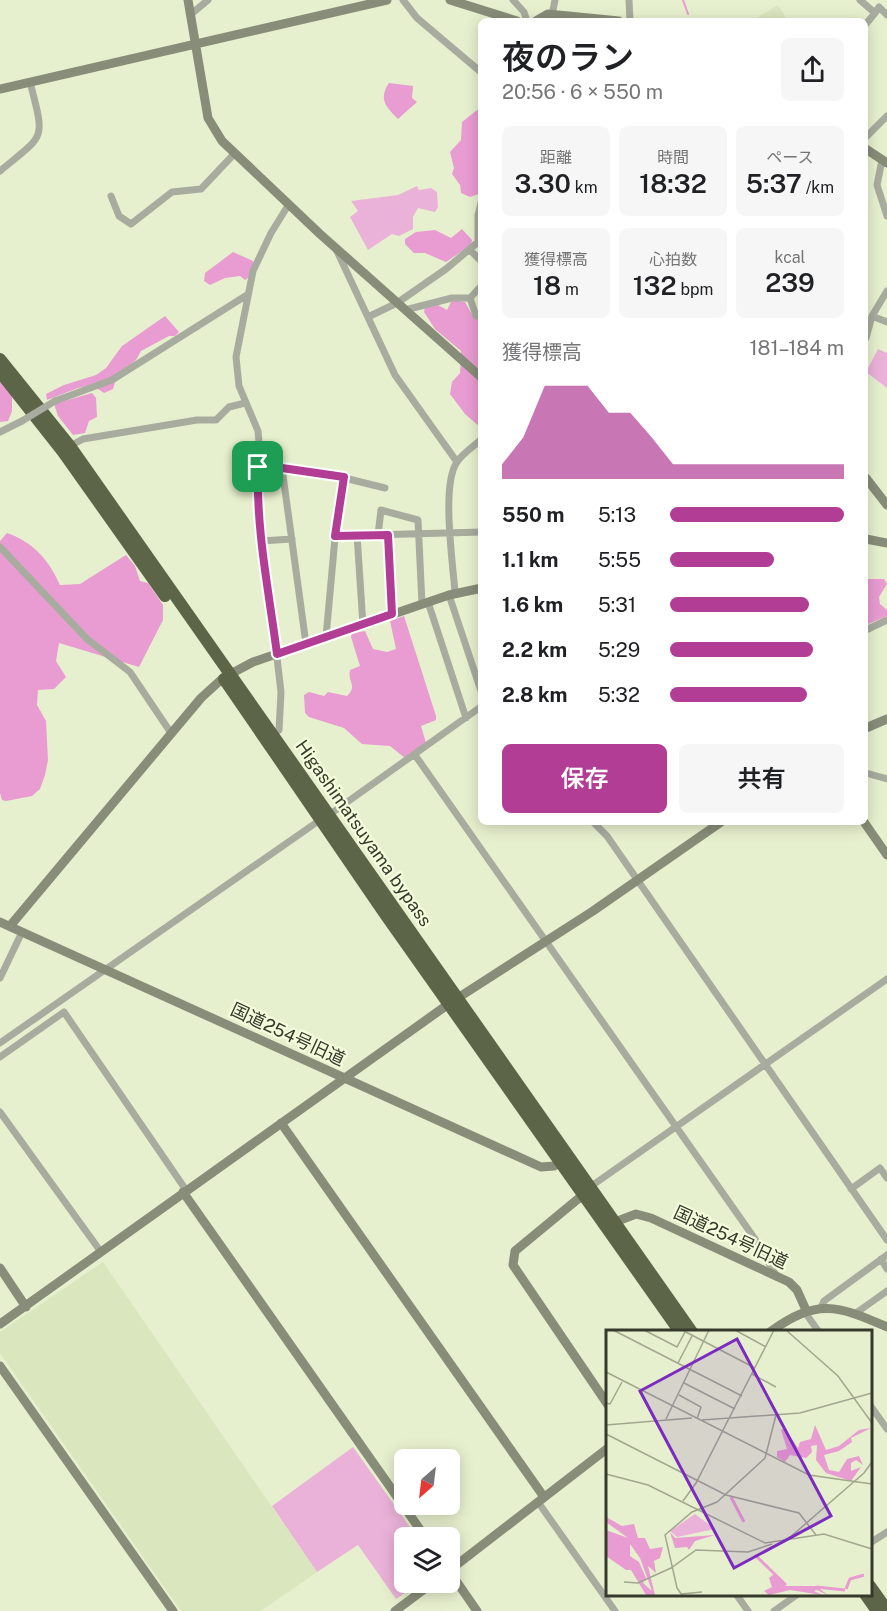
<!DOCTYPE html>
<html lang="ja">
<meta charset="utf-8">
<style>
body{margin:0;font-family:"Public Sans","Noto Sans JP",sans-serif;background:#f6f6f6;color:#202124;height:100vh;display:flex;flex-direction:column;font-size:22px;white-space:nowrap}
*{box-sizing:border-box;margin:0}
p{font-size:20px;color:#757577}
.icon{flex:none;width:33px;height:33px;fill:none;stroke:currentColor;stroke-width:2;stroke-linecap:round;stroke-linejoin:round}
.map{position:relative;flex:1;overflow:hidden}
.side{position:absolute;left:478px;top:18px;width:390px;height:807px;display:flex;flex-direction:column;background:#fff;border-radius:9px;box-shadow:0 3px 15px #0003}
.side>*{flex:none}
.needle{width:39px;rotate:208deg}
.controls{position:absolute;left:394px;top:1449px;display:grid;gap:12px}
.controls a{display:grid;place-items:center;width:66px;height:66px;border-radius:9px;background:#fff;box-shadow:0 3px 15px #0003;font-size:30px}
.pin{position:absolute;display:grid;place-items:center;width:51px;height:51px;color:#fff;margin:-26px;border-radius:12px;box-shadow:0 3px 9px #0006}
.round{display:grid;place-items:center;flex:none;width:63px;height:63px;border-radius:9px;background:#f6f6f6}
.overview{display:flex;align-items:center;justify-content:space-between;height:102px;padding:0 24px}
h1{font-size:33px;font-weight:600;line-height:45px}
.stats{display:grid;grid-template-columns:repeat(3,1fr);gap:9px;height:102px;padding:6px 24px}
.stats div{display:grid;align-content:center;border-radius:9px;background:#f6f6f6;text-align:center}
.stats b{font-size:26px;font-weight:600}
.stats small{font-size:16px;font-weight:400}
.stats p{font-size:16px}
.chart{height:168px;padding:12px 24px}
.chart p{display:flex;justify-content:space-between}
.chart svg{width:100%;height:108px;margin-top:6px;fill:#b13d95;opacity:.7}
.action{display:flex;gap:12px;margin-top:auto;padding:12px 24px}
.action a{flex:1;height:69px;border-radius:9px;background:#b13d95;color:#fff;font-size:24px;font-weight:600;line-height:69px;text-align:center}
.action a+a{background:#f6f6f6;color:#202124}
ul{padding:0 24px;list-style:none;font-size:20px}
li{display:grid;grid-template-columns:96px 72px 1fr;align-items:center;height:45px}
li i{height:15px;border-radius:8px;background:#b13d95}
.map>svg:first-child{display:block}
</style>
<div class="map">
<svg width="887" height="1611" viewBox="0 0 887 1611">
<rect width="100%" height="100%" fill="#e7f0ce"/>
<!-- built -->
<path fill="#dae6bd" d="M 778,5 L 788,21 L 754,21 L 755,19 Z
M 103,1262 L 317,1572 L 261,1611 L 181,1611 L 0,1353 L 0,1332 Z"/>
<!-- green -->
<path fill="#ebb2d9" d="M 417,186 L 419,190 L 431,188 L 437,192 L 438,207 L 435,212 L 418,208 L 413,217 L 413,229 L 399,236 L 392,234 L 368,250 L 350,217 L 358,211 L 351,201 L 398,195 Z
M 878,349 L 887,353 L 887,388 L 866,372 Z
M 353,1447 L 417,1537 L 405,1538 L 405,1582 L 420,1583 L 396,1599 L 358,1545 L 317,1572 L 272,1506 Z"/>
<!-- forest -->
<path fill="#e89cd1" d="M 389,83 L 413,86 L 412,98 L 417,102 L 398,119 C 386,107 378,99 389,83 Z
M 481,107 L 481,193 L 470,197 L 461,193 L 460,185 L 452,174 L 454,168 L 450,152 L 461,140 L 462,122 Z
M 462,229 L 472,240 L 471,245 L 446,262 L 425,253 L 414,253 L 405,244 L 405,239 L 416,232 L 435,230 L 451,238 Z
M 233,252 L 253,261 L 254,274 L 245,280 L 240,276 L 225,278 L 210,285 L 204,281 L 205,273 Z
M 452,300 L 465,302 L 474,318 L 481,322 L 481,428 L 465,414 L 450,394 L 452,382 L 460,373 L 461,351 L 435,329 L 424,312 L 425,307 L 438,305 L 447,310 Z
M 165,316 L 179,332 L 175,336 L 169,336 L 141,351 L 136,360 L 117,376 L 113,389 L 104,393 L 92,385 L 78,388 L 47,400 L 46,394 L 64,385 L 96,375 L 106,368 L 122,346 Z
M 0,381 L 12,393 L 12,411 L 8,421 L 0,422 Z
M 92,393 L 96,398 L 97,417 L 89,421 L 85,433 L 73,435 L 58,416 L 54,404 Z
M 7,533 C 33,542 49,560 60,585 L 80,584 L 126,555 L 135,566 L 140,581 L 148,583 L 163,605 L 163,620 L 139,667 L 59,643 L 56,661 L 66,677 L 54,689 L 38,690 L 37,705 L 46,721 L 48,760 L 45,775 L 40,789 L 32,796 L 6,801 L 2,800 L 0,793 L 0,541 Z
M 866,579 L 884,579 L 887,584 L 879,597 L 880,604 L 887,610 L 887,616 L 866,625 Z
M 404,616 L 436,716 L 436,720 L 421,726 L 426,743 L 405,758 L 390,746 L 362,744 L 344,728 L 309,717 L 305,713 L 304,695 L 309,692 L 324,696 L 328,692 L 347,696 C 358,686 347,681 350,670 L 360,666 L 351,637 L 352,633 L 365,631 L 373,649 L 387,652 L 396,649 L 390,621 Z"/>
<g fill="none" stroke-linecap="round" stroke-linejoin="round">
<!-- stream -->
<path stroke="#e89cd1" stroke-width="2" d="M 683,0 L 688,14"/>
<!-- street -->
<path stroke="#a8ac9e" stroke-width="7" d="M 403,0 L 417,18 L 482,73
M 513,0 L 524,12 L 527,21
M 629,0 L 630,21
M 860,0 L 875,13 L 879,7 L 887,15
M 190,15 L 208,0
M 552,15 L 555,0
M 866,24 L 875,13
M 866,137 L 887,116
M 882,160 L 877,185 L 887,216
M 0,171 C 46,133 45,141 30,82
M 111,196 L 119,216 L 131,224 L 172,192 L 201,189 L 235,153
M 336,249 L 395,375 L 457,462
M 470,250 L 482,262
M 470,298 L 476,316 L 482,318
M 405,310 L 452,298 L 470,298 L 482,285
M 872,316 L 887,322
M 368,317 L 397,303 L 446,269 L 478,242 L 478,215 L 482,199
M 866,338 L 872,316 L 887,291
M 55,401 L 112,380 L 247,295
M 0,432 L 22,421
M 70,446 L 83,439 L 197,420 L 216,420 L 229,407 L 245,403
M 258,467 L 320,472 L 385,488
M 282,468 L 306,644
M 357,535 L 363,625
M 378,535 L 381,510 L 418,520 L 422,604
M 388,535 L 392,614
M 335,536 L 482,532
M 261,541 L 292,539
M 0,547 L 87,639 L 130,672 L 171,733
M 455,593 C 453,563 441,485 457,462 C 463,453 474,446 482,439
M 449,595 L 482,694
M 428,602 L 466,718
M 866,630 L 887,620
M 326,637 L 338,505 L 344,477
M 273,734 L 279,730 L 281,692 L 267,572 L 258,526 L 259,442 L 258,431 L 239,386 L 236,357 L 253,271 L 271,233 L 289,204
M 415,755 L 755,1239 L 777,1277
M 866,773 L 887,779
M 329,815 L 482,706
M 593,822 L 607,836 L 887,1240
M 0,978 L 22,932
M 0,1043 L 320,820
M 0,1057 L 64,1012 L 186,1190
M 0,1112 L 101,1252
M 590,1187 L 887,979
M 851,1189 L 880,1168 L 887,1178
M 881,1259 L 887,1269
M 821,1308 L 824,1301 L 887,1255
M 804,1311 L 819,1332
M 856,1313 L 887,1291
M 870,1405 L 887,1429
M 538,1502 L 615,1611
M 870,1543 L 887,1532
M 736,1594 L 748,1611
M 774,1611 L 798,1594"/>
<!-- secondary -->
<path stroke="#888d79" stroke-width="9" d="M 188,0 L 208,118 L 222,141 L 320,234 L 482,378
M 450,0 L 517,21
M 536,21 L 548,14 L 619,21
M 0,89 L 387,0
M 866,149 L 887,163
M 866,478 L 887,505
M 866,539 L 887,543
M 866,728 L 887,719
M 864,822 L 887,855
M 0,922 L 541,1167 L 554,1166 L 561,1161
M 10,926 L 201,698 L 223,678 L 253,662 L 449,595 L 482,588
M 281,1123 L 544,1497
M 183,1192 L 426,1538
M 584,1194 L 515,1251 L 513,1265 L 608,1405
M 615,1222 L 636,1214 L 651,1218 L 789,1282 L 797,1290 L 806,1310
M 0,1268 L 26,1307
M 0,1324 L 450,1003 L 593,911 L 721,822
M 770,1332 C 817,1298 837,1305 887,1327
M 0,1366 L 173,1611
M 450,1570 L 608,1448
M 450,1572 L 477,1611
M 395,1611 L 434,1582"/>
<!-- highway -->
<path stroke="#5d6548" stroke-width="12" d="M 0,359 L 70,446 L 692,1332
M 0,372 L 63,452 L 165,596
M 224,679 L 385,914 L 680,1332
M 870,1586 L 887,1610
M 865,1594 L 877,1611"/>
<!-- street-bridge -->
<path stroke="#a8ac9e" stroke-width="7" d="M 22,421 L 55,401"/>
</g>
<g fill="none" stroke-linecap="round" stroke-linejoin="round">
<defs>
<path id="route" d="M 258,467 L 282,468 L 344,477 L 335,536 L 388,535 L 392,614 L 277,654 C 269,592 256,530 258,467 Z"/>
</defs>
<!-- route casing -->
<use href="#route" stroke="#fff" stroke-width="12"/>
<!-- route -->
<use href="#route" stroke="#b13d95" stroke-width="8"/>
</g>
<g text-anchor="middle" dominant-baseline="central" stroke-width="4.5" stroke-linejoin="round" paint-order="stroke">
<!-- street labels -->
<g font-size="18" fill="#363a2d" stroke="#f4fddb">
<text transform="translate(364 833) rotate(55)">Higashimatsuyama bypass</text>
<text transform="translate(288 1034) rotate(25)">国道254号旧道</text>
<text transform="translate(731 1237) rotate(25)">国道254号旧道</text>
</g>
</g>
<!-- overview -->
<g transform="translate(606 1330)">
<rect width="266" height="266" fill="#e7f0ce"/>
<path d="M 89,184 L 109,199 L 71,207 L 64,201 Z" fill="#ebb2d9"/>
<path d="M 209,95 L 220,120 L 233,116 L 253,100 L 265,98 L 245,108 L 246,112 L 233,121 L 218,125 L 223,140 L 233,142 L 241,129 L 253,126 L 257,135 L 250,130 L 245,133 L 245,141 L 255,137 L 245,151 L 220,143 L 210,130 L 211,115 L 205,116 L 206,122 L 200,128 L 184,125 L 179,132 L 171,127 L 171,121 L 181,119 L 175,100 L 178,98 L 192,118 L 194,112 L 205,109 ZM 0,187 L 16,196 L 28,194 L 32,208 L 39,208 L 44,219 L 57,217 L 54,228 L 48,231 L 50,243 L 42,236 L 49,265 L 40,265 L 25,240 L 20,240 L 0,226 L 0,200 L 22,208 L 0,192 ZM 24,214 L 34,228 L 46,261 L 37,253 L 40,248 L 33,232 L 24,226 ZM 64,202 L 69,208 L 109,205 L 89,211 L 83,220 L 81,217 L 69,218 ZM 168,244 L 180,256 L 210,256 L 222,265 L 211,260 L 208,261 L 216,265 L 184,260 L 163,265 L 158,261 L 166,257 L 163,248 Z" fill="#e89cd1" fill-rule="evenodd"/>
<path fill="none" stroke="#e89cd1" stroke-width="3" d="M 125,167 L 138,192M 149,225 L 180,255M 210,257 L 239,260M 240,259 L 244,249 L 258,245"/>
<path fill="none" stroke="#a0a78e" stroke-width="1.5" d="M 7,0 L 136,66M 38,0 L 71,17 L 79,2M 76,0 L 149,38M 129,0 L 160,17M 180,0 L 232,46 L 266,93M 72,33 L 86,6M 0,42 L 203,145 L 266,154M 146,44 L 170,57M 78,53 L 129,79M 73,65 L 95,77 L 91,89M 0,73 L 4,74 L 16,52M 60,89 L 103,0M 96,90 L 194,83 L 266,63M 0,95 L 86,88M 0,104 L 120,165 L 193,183 L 210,205M 0,144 L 42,155 L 159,213 L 218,204 L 266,219M 77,171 L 90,153 L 168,0M 182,209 L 258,143 L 266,132M 18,252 L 32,253 L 65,238 L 90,220 L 142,222 L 166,214M 75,264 L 96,262M 76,265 L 71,258 L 59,205 L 86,182 L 111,172 L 159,128 L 170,85"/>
<path fill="#7b2cbf" fill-opacity="0.15" stroke="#7b2cbf" stroke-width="3" d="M 131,9 L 225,186 L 128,238 L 34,61 Z"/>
<rect width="266" height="266" fill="none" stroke="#363a2d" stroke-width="3"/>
</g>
</svg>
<div class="controls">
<a><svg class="needle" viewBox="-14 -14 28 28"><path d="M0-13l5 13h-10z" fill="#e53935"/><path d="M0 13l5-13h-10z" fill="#757577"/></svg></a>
<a><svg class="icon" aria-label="layers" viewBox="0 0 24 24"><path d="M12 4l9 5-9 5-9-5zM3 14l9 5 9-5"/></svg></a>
</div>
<div class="pin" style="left:258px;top:467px;background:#1e9e55"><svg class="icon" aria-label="arrive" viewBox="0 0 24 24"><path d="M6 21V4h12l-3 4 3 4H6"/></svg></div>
<section class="side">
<div class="overview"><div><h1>夜のラン</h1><p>20:56 · 6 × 550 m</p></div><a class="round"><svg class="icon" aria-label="share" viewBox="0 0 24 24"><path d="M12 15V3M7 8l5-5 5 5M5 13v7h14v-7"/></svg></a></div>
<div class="stats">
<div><p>距離</p><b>3.30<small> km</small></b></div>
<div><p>時間</p><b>18:32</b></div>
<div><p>ペース</p><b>5:37<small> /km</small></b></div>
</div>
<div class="stats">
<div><p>獲得標高</p><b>18<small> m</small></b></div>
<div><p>心拍数</p><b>132<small> bpm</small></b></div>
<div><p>kcal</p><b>239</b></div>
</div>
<div class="chart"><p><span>獲得標高</span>181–184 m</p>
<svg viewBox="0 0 160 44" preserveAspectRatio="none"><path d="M0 44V38L10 27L20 6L30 6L40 6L50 17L60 17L70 27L80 38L90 38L100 38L110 38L120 38L130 38L140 38L150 38L160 38V44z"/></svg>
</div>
<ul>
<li><b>550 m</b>5:13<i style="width:100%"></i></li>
<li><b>1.1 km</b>5:55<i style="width:60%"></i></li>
<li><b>1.6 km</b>5:31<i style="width:80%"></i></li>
<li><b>2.2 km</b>5:29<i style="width:82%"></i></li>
<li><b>2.8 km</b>5:32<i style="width:79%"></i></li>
</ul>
<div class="action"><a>保存</a><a>共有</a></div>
</section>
</div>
